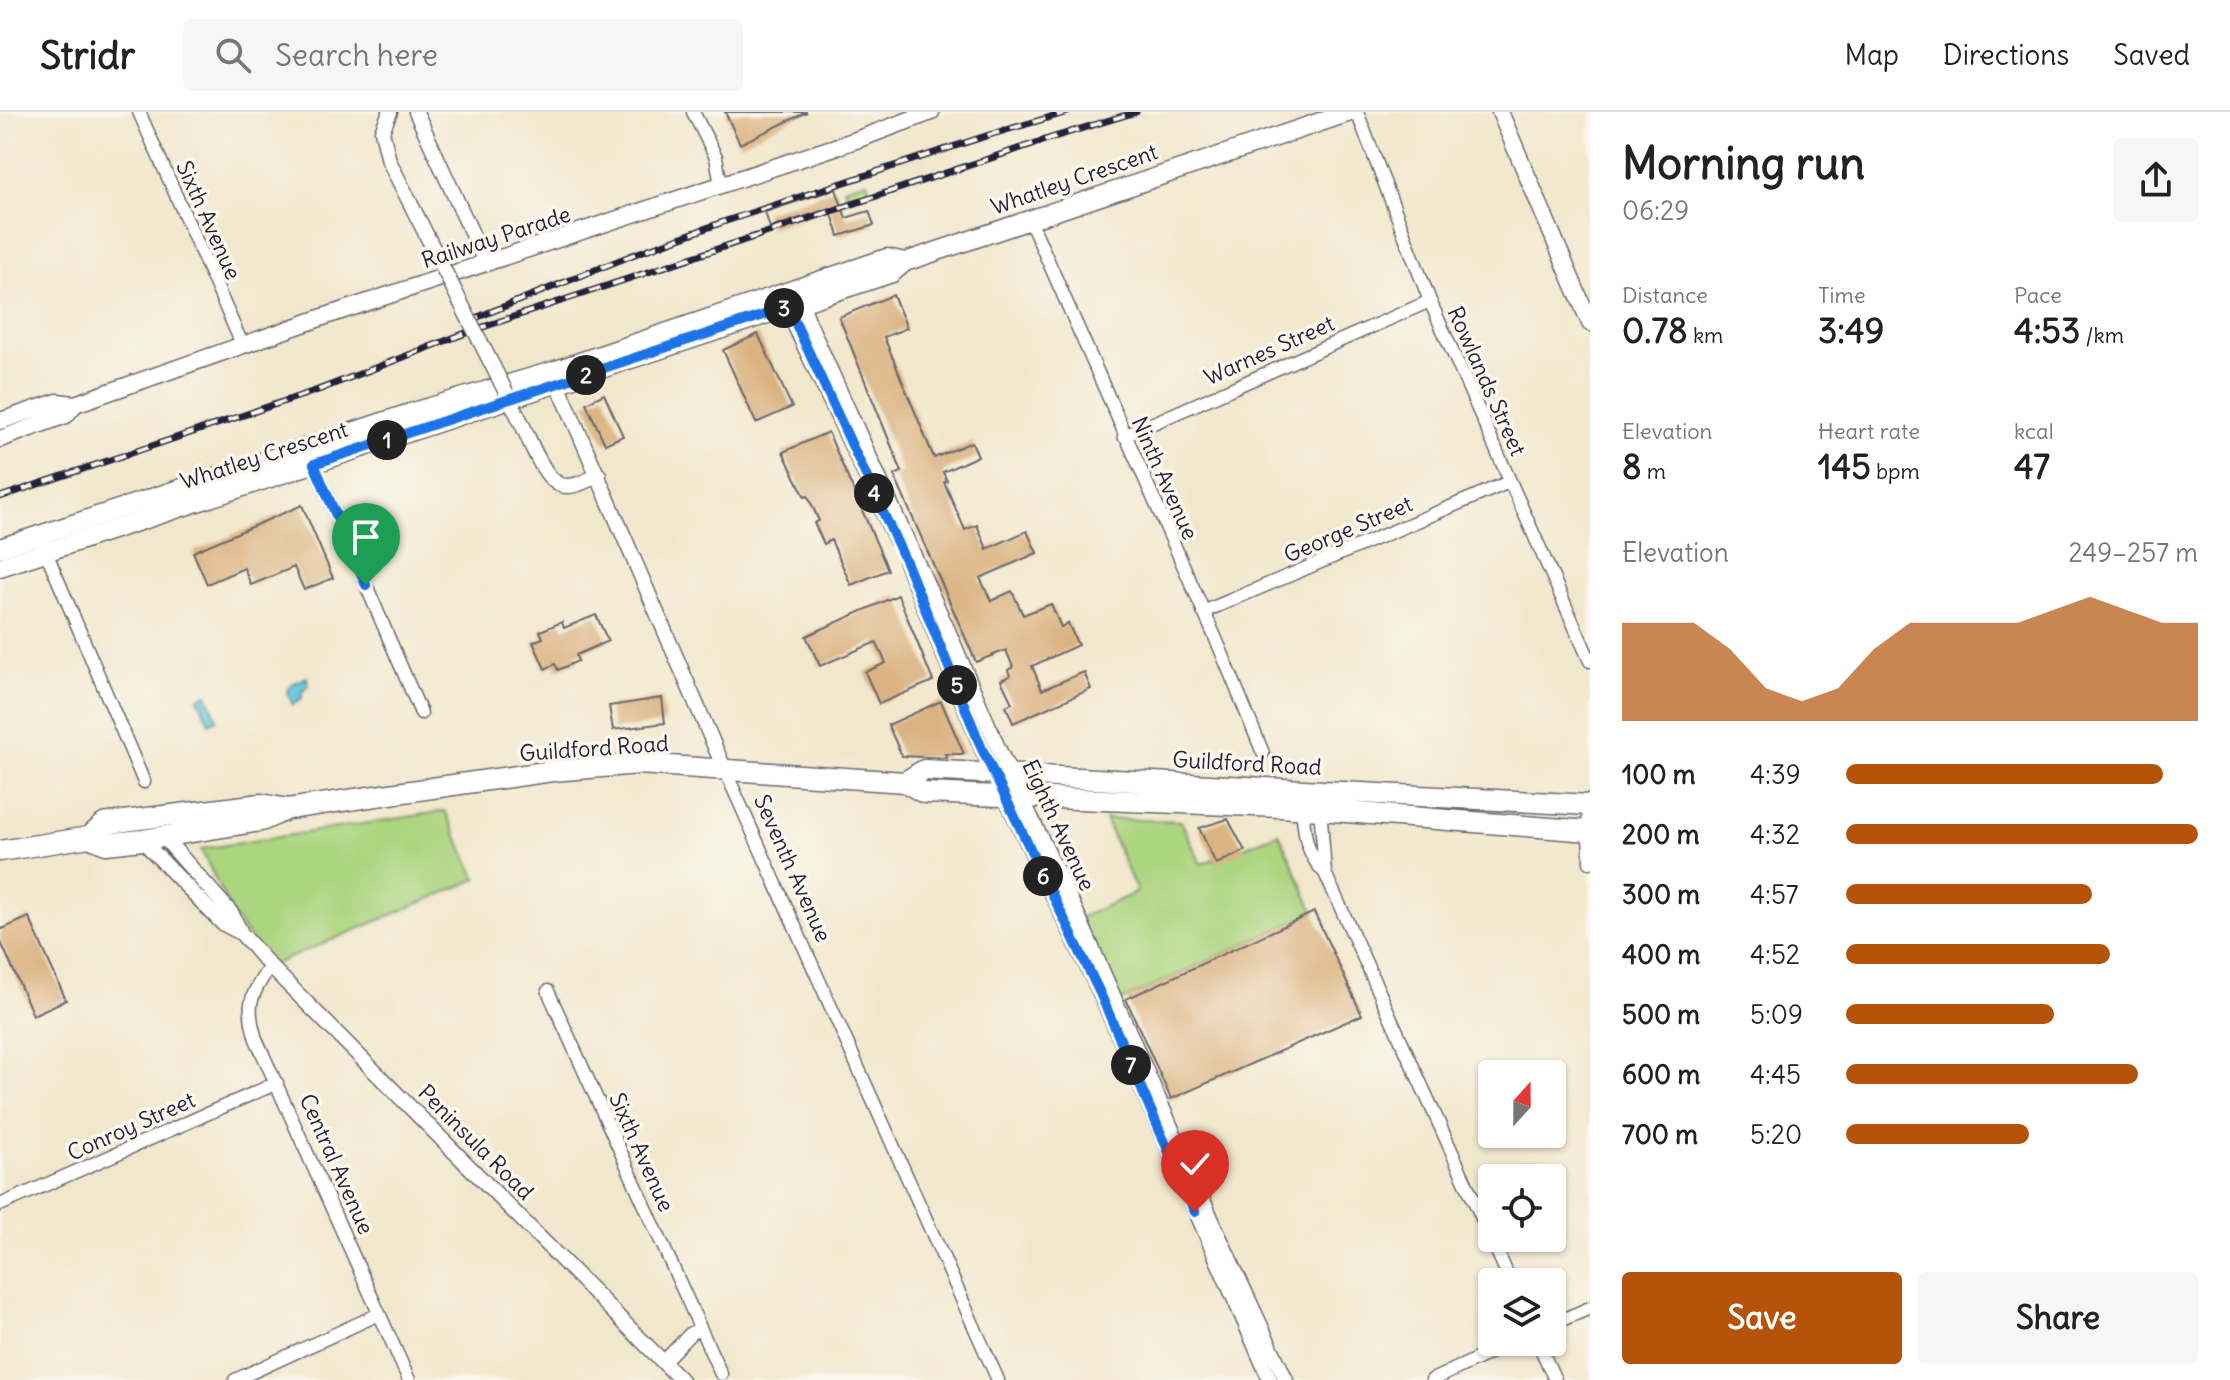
<!DOCTYPE html>
<meta charset="utf-8">
<style>
body{margin:0;font-family:Delius,sans-serif;background:#f6f6f6;color:#222;height:100vh;display:flex;flex-direction:column;font-size:30px;white-space:nowrap}
*{box-sizing:border-box;margin:0}
p{font-size:26px;color:#767676}
.icon{flex:none;width:44px;height:44px;fill:none;stroke:currentColor;stroke-width:2;stroke-linecap:round;stroke-linejoin:round}
.map{position:relative;flex:1;overflow:hidden}
.panel{display:flex;flex-direction:column;background:#fff;width:640px}
.panel>*{flex:none}
.needle{width:52px;rotate:21deg}
.tools{position:absolute;left:1478px;top:948px;display:grid;gap:16px}
.tools a{display:grid;place-items:center;width:88px;height:88px;border-radius:8px;background:#fff;box-shadow:0 2px 6px #0004;font-size:40px}
.pin{position:absolute;display:grid;place-items:center;width:68px;height:68px;color:#fff;margin:-82px -34px;border-radius:50% 50% 50% 0;rotate:-45deg;box-shadow:0 0 8px #0007}
.pin .icon{rotate:45deg}
.km{position:absolute;width:40px;height:40px;margin:-20px;border-radius:50%;background:#222;color:#fff;font-size:22px;line-height:40px;text-align:center}
.round{display:grid;place-items:center;flex:none;width:84px;height:84px;border-radius:8px;background:#f6f6f6}
.headline{display:flex;align-items:center;justify-content:space-between;height:136px;padding:0 32px}
h1{font-size:44px;font-weight:700;line-height:60px}
.metrics{display:grid;grid-template-columns:repeat(3,1fr);gap:12px;height:136px;padding:8px 32px}
.metrics div{display:grid;align-content:center}
.metrics b{font-size:34px;font-weight:700}
.metrics small{font-size:22px;font-weight:400}
.metrics p{font-size:22px}
.chart{height:224px;padding:16px 32px}
.chart p{display:flex;justify-content:space-between}
.chart svg{width:100%;height:144px;margin-top:8px;fill:#b45309;opacity:.7}
.button{display:flex;gap:16px;margin-top:auto;padding:16px 32px}
.button a{flex:1;height:92px;border-radius:8px;background:#b45309;color:#fff;font-size:32px;font-weight:700;line-height:92px;text-align:center}
.button a+a{background:#f6f6f6;color:#222}
ul{padding:0 32px;list-style:none;font-size:26px}
li{display:grid;grid-template-columns:128px 96px 1fr;align-items:center;height:60px}
li i{height:20px;border-radius:10px;background:#b45309}
header{display:flex;align-items:center;gap:48px;box-sizing:border-box;height:112px;padding:0 40px;background:#fff;border-bottom:2px solid #e0e0e0}
header strong{font-size:38px}
nav{display:flex;gap:44px;margin-inline-start:auto;font-size:28px}
.search{width:560px;height:72px;background:#f6f6f6;display:flex;align-items:center;gap:20px;box-sizing:border-box;padding:0 28px;border-radius:8px;color:#767676;font-size:30px}
main{display:flex;flex:1;min-height:0}
.map>svg:first-child{display:block}
</style>
<header>
<strong>Stridr</strong>
<div class="search"><svg class="icon" aria-label="search" viewBox="0 0 24 24"><circle cx="10" cy="10" r="6"/><path d="M15 15l6 6"/></svg>Search here</div>
<nav><a>Map</a><a>Directions</a><a>Saved</a></nav>
</header>
<main>
<div class="map">
<svg width="1590" height="1268" viewBox="0 0 1590 1268">
<rect width="100%" height="100%" fill="#fbf7ec"/>
<filter id="ink" filterUnits="userSpaceOnUse"><feTurbulence type="fractalNoise" baseFrequency=".0125" numOctaves="2"/><feDisplacementMap in="SourceGraphic" scale="16" xChannelSelector="R" yChannelSelector="G"/><feConvolveMatrix kernelMatrix="1 2 1 2 8 2 1 2 1" color-interpolation-filters="sRGB"/></filter>
<filter id="wash" filterUnits="userSpaceOnUse"><feTurbulence type="fractalNoise" baseFrequency=".006" numOctaves="4" result="noise"/><feDisplacementMap in="SourceGraphic" scale="32" xChannelSelector="R" yChannelSelector="G"/><feGaussianBlur stdDeviation="1.8" result="paint"/><feColorMatrix in="noise" values="0 0 0 0 0 0 0 0 0 0 0 0 0 0 0 0 0 1.4 0 .05"/><feComposite in="paint" operator="in"/></filter>
<g filter="url(#wash)">
<rect width="100%" height="100%" fill="#f1e7cc"/>
<!-- green -->
<path fill="#acd580" stroke="#677c5e" stroke-width="2" d="M 867,69 L 870,80 L 848,87 L 844,76 Z
M 445,699 L 477,767 L 270,854 L 232,802 L 201,737 Z
M 1105,707 L 1181,709 L 1201,752 L 1279,721 L 1314,800 L 1117,891 L 1079,806 L 1137,780 Z"/>
<!-- water -->
<path fill="#5dc3da" stroke="#40728a" stroke-width="2" d="M 307,565 L 308,574 L 302,580 L 302,586 L 293,593 L 287,580 L 292,572 Z
M 207,582 L 217,607 L 209,611 L 198,586 Z"/>
<g id="blocks">
<!-- building -->
<path fill="#dbb382" d="M 725,0 L 807,0 L 740,32 Z
M 836,77 L 846,106 L 869,99 L 874,113 L 839,124 L 830,96 L 770,116 L 765,100 Z
M 893,183 L 907,216 L 884,225 L 934,346 L 972,330 L 978,344 L 943,360 L 947,369 L 944,370 L 965,418 L 977,413 L 987,437 L 1027,419 L 1037,441 L 980,466 L 991,489 L 1012,479 L 1023,503 L 1051,492 L 1061,515 L 1068,511 L 1078,533 L 1032,554 L 1042,578 L 1084,560 L 1091,577 L 1013,611 L 1006,594 L 1012,591 L 1001,568 L 1010,564 L 1008,558 L 1013,555 L 1006,538 L 976,550 L 894,363 L 902,360 L 839,205 Z
M 758,222 L 792,295 L 756,311 L 723,238 Z
M 604,282 L 623,324 L 605,332 L 586,291 Z
M 828,320 L 888,458 L 851,473 L 831,428 L 824,432 L 814,411 L 819,409 L 808,384 L 805,385 L 783,340 Z
M 302,393 L 333,466 L 304,478 L 294,455 L 251,473 L 244,456 L 207,472 L 193,440 Z
M 898,483 L 933,569 L 879,592 L 865,560 L 886,551 L 876,530 L 820,554 L 806,524 Z
M 596,503 L 608,529 L 576,543 L 578,549 L 558,558 L 555,552 L 545,557 L 533,530 L 543,526 L 540,519 L 562,510 L 564,516 Z
M 662,586 L 665,611 L 613,618 L 609,594 Z
M 941,589 L 964,642 L 945,642 L 947,646 L 902,644 L 888,613 Z
M 1228,707 L 1245,739 L 1216,752 L 1199,716 Z
M 1314,800 L 1362,903 L 1171,987 L 1126,887 Z
M 29,805 L 66,888 L 33,903 L 0,828 L 0,818 Z"/>
</g>
</g>
<g filter="url(#ink)">
<use href="#blocks" fill-opacity="0" stroke="#6a676e" stroke-width="2"/>
<g fill="none" stroke-linecap="round" stroke-linejoin="round">
<defs>
<path id="minor" d="M 139,0 L 242,232
M 693,0 L 716,45 L 721,73
M 1357,0 L 1430,189 L 1590,549
M 1030,108 L 1219,534 L 1263,641
M 1124,324 L 1430,189
M 311,345 L 421,601
M 43,433 L 144,670
M 1203,500 L 1509,370
M 724,656 L 998,1268
M 1302,693 C 1304,720 1305,741 1325,761 L 1511,1170
M 1588,693 L 1590,750
M 1320,694 L 1325,761
M 270,854 C 251,884 245,891 256,927 L 409,1268
M 548,879 L 721,1262
M 0,1093 L 277,971
M 1552,1212 L 1590,1196
M 1538,1230 L 1555,1268
M 663,1250 L 691,1221 L 700,1217
M 235,1268 L 379,1202
M 1432,1268 L 1513,1230"/>
<path id="tertiary" d="M 416,0 L 486,152
M 389,49 L 382,19 L 390,0
M 798,181 L 809,211 L 949,521 L 999,638 L 1079,806 L 1218,1122 L 1286,1268
M 786,188 L 796,216 L 896,428
M 554,263 L 724,656
M 522,312 C 529,327 544,368 561,373 C 573,377 587,368 599,363
M 906,450 L 982,637 L 1100,881 L 1270,1268
M 161,722 L 232,802 L 241,821 L 270,854 L 681,1268
M 142,728 L 222,811 L 241,821"/>
<path id="secondary" d="M 1500,0 L 1590,211
M 0,309 L 57,290 L 75,292 L 323,205 L 856,28 L 931,0
M 0,327 L 66,303 L 75,292"/>
<path id="primary" d="M 0,436 L 410,301 L 553,259 L 866,153 L 887,146 L 905,150
M 0,455 L 892,161 L 905,150 L 1350,0"/>
<path id="trunk" d="M 905,670 L 924,658 L 1590,693
M 89,725 L 104,712 L 131,708 L 261,692 L 288,697
M 0,739 L 89,725 L 106,732 L 142,728 L 261,709 L 288,697 L 369,685 L 552,659 L 639,652 L 905,670 L 924,681 L 1281,695 L 1590,719"/>
</defs>
<!-- minor casing -->
<use href="#minor" stroke="#6a676e" stroke-width="15"/>
<!-- tertiary casing -->
<use href="#tertiary" stroke="#6a676e" stroke-width="17"/>
<!-- secondary casing -->
<use href="#secondary" stroke="#6a676e" stroke-width="19"/>
<!-- primary casing -->
<use href="#primary" stroke="#6a676e" stroke-width="21"/>
<!-- trunk casing -->
<use href="#trunk" stroke="#6a676e" stroke-width="23"/>
<!-- minor -->
<use href="#minor" stroke="#fff" stroke-width="12"/>
<!-- tertiary -->
<use href="#tertiary" stroke="#fff" stroke-width="14"/>
<!-- secondary -->
<use href="#secondary" stroke="#fff" stroke-width="16"/>
<!-- primary -->
<use href="#primary" stroke="#fff" stroke-width="18"/>
<!-- trunk -->
<use href="#trunk" stroke="#fff" stroke-width="20"/>
<defs>
<path id="rail" d="M 468,209 L 635,142 L 726,109 L 989,23 L 1068,0
M 0,385 L 318,278 L 471,219 L 1054,25 L 1136,0"/>
</defs>
<!-- rail casing -->
<use href="#rail" stroke="#22223b" stroke-width="7"/>
<!-- rail -->
<use href="#rail" stroke="#fbf7ec" stroke-width="4" stroke-dasharray="12" stroke-linecap="butt"/>
<defs>
<path id="tertiary-bridge" d="M 389,49 L 522,312"/>
</defs>
<!-- tertiary-bridge casing -->
<use href="#tertiary-bridge" stroke="#6a676e" stroke-width="17" stroke-linecap="butt"/>
<!-- tertiary-bridge -->
<use href="#tertiary-bridge" stroke="#fff" stroke-width="14"/>
</g>
</g>
<g fill="none" stroke-linecap="round" stroke-linejoin="round" filter="url(#ink)">
<defs>
<path id="route" d="M 366,473 L 314,352 L 788,195 L 907,452 L 982,637 L 1100,881 L 1195,1100"/>
</defs>
<!-- route casing -->
<use href="#route" stroke="#fff" stroke-width="16"/>
<!-- route -->
<use href="#route" stroke="#1a73e8" stroke-width="10"/>
</g>
<g text-anchor="middle" dominant-baseline="central" stroke-width="7" stroke-linejoin="round" paint-order="stroke">
<!-- street labels -->
<g font-size="22" fill="#22223b" stroke="#fbf7ec">
<text transform="translate(1074 67) rotate(-19)">Whatley Crescent</text>
<text transform="translate(209 108) rotate(66)">Sixth Avenue</text>
<text transform="translate(496 125) rotate(-18)">Railway Parade</text>
<text transform="translate(1269 238) rotate(-24)">Warnes Street</text>
<text transform="translate(1487 269) rotate(66)">Rowlands Street</text>
<text transform="translate(264 343) rotate(-18)">Whatley Crescent</text>
<text transform="translate(1165 366) rotate(66)">Ninth Avenue</text>
<text transform="translate(1348 417) rotate(-23)">George Street</text>
<text transform="translate(594 636) rotate(-4)">Guildford Road</text>
<text transform="translate(1247 651) rotate(3)">Guildford Road</text>
<text transform="translate(1059 713) rotate(65)">Eighth Avenue</text>
<text transform="translate(793 756) rotate(66)">Seventh Avenue</text>
<text transform="translate(131 1014) rotate(-24)">Conroy Street</text>
<text transform="translate(476 1030) rotate(45)">Peninsula Road</text>
<text transform="translate(642 1040) rotate(66)">Sixth Avenue</text>
<text transform="translate(337 1052) rotate(66)">Central Avenue</text>
</g>
</g>
</svg>
<div class="tools">
<a><svg class="needle" viewBox="-14 -14 28 28"><path d="M0-13l5 13h-10z" fill="#e53935"/><path d="M0 13l5-13h-10z" fill="#767676"/></svg></a>
<a><svg class="icon" aria-label="locate" viewBox="0 0 24 24"><circle cx="12" cy="12" r="6"/><path d="M12 2v4M12 18v4M2 12h4M18 12h4"/></svg></a>
<a><svg class="icon" aria-label="layers" viewBox="0 0 24 24"><path d="M12 4l9 5-9 5-9-5zM3 14l9 5 9-5"/></svg></a>
</div>
<div class="pin" style="left:366px;top:473px;background:#1e9e55"><svg class="icon" aria-label="arrive" viewBox="0 0 24 24"><path d="M6 21V4h12l-3 4 3 4H6"/></svg></div>
<div class="pin" style="left:1195px;top:1100px;background:#d93025"><svg class="icon" aria-label="check" viewBox="0 0 24 24"><path d="M5 12l5 5 9-10"/></svg></div>
<b class="km" style="left:387px;top:328px">1</b>
<b class="km" style="left:586px;top:263px">2</b>
<b class="km" style="left:784px;top:196px">3</b>
<b class="km" style="left:874px;top:381px">4</b>
<b class="km" style="left:957px;top:573px">5</b>
<b class="km" style="left:1043px;top:764px">6</b>
<b class="km" style="left:1131px;top:953px">7</b>
</div>
<section class="panel">
<div class="headline"><div><h1>Morning run</h1><p>06:29</p></div><a class="round"><svg class="icon" aria-label="share" viewBox="0 0 24 24"><path d="M12 15V3M7 8l5-5 5 5M5 13v7h14v-7"/></svg></a></div>
<div class="metrics">
<div><p>Distance</p><b>0.78<small> km</small></b></div>
<div><p>Time</p><b>3:49</b></div>
<div><p>Pace</p><b>4:53<small> /km</small></b></div>
</div>
<div class="metrics">
<div><p>Elevation</p><b>8<small> m</small></b></div>
<div><p>Heart rate</p><b>145<small> bpm</small></b></div>
<div><p>kcal</p><b>47</b></div>
</div>
<div class="chart"><p><span>Elevation</span>249–257 m</p>
<svg viewBox="0 0 160 44" preserveAspectRatio="none"><path d="M0 44V14L10 14L20 14L30 22L40 34L50 38L60 34L70 22L80 14L90 14L100 14L110 14L120 10L130 6L140 10L150 14L160 14V44z"/></svg>
</div>
<ul>
<li><b>100 m</b>4:39<i style="width:90%"></i></li>
<li><b>200 m</b>4:32<i style="width:100%"></i></li>
<li><b>300 m</b>4:57<i style="width:70%"></i></li>
<li><b>400 m</b>4:52<i style="width:75%"></i></li>
<li><b>500 m</b>5:09<i style="width:59%"></i></li>
<li><b>600 m</b>4:45<i style="width:83%"></i></li>
<li><b>700 m</b>5:20<i style="width:52%"></i></li>
</ul>
<div class="button"><a>Save</a><a>Share</a></div>
</section>
</main>
